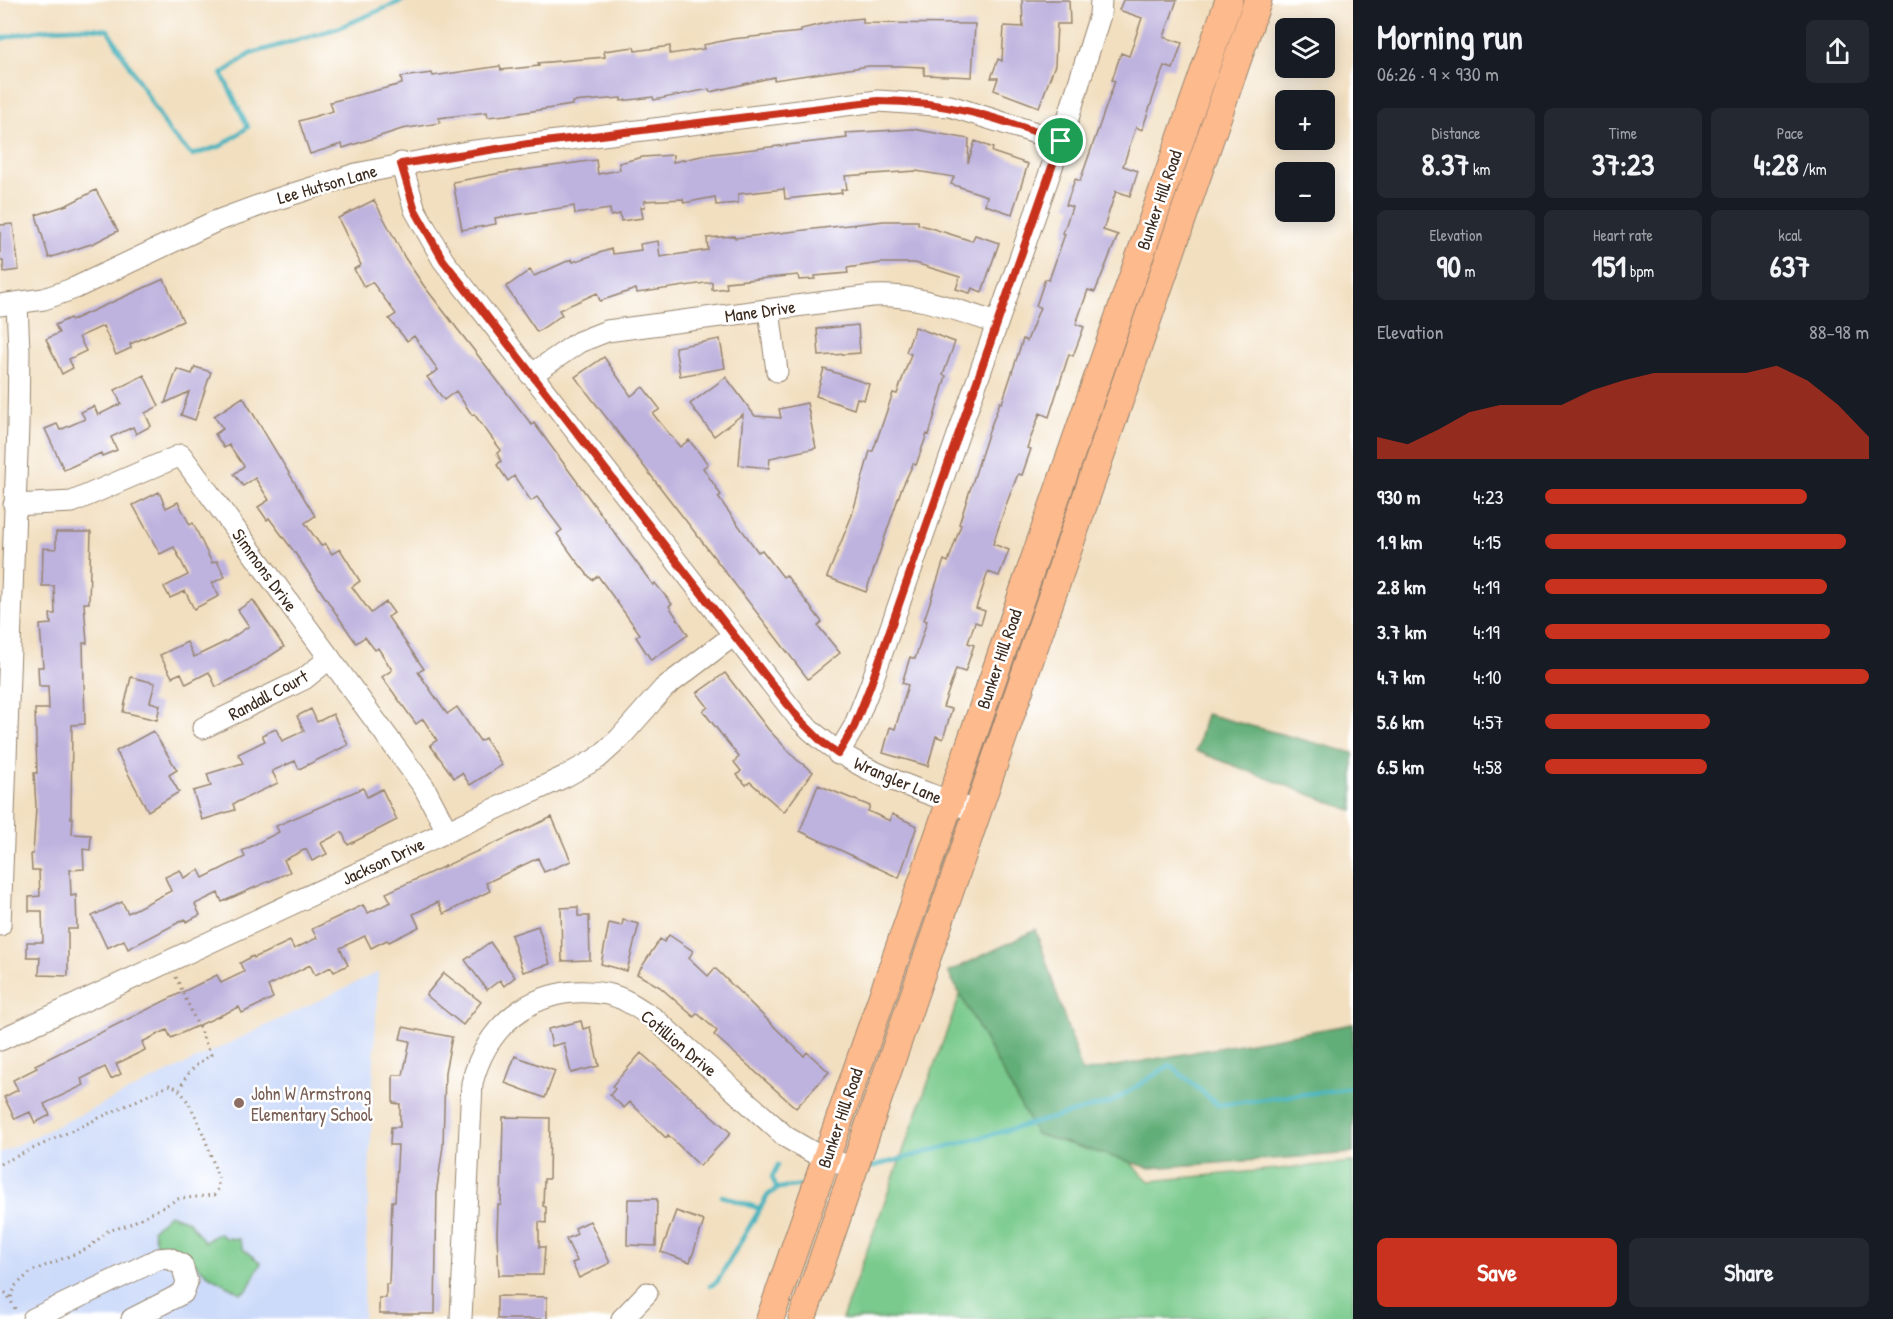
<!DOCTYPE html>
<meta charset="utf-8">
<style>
body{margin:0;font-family:"Patrick Hand",sans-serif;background:#242831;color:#f1f3f6;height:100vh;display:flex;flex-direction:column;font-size:22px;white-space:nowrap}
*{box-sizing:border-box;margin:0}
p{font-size:20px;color:#9ea1a6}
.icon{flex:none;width:33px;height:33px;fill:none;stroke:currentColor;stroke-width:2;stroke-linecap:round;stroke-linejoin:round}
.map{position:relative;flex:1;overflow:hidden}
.side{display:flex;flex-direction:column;background:#171b24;width:540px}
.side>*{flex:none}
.fabs{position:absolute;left:1275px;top:18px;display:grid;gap:12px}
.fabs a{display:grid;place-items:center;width:60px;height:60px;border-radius:9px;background:#171b24;box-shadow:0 3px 15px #0003;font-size:30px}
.pin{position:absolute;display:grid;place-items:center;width:51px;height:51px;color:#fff;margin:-26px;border:3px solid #fff;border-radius:50%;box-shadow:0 2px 6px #0007}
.round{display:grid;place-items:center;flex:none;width:63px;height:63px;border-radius:9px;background:#242831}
.headline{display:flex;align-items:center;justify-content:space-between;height:102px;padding:0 24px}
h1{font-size:33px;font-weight:700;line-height:45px}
.figures{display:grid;grid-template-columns:repeat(3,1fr);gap:9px;height:102px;padding:6px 24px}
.figures div{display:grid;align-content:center;border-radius:9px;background:#242831;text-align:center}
.figures b{font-size:30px;font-weight:700}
.figures small{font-size:16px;font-weight:400}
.figures p{font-size:16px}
.chart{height:168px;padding:12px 24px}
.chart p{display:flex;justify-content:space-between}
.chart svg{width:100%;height:108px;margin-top:6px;fill:#c8321e;opacity:.7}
.button{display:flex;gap:12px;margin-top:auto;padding:12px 24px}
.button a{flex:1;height:69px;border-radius:9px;background:#c8321e;color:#fff;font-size:24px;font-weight:700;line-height:69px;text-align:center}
.button a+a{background:#242831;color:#f1f3f6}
ul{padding:0 24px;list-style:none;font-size:20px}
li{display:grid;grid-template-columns:96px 72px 1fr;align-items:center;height:45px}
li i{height:15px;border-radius:8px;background:#c8321e}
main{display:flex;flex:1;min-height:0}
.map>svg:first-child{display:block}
</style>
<main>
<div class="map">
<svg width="1353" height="1319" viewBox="0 0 1353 1319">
<rect width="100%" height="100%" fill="#fff"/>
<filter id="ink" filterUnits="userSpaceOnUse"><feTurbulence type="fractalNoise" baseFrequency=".0167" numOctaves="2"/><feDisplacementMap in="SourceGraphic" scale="12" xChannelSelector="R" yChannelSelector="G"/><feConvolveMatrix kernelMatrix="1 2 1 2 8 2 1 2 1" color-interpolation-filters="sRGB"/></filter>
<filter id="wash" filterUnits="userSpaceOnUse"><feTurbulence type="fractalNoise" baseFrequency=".008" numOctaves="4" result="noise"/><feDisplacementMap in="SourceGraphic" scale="24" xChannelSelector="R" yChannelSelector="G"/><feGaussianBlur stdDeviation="1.35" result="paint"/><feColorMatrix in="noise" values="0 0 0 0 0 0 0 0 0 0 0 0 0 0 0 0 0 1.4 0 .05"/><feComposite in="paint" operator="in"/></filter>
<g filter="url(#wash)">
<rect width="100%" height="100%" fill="#f2dfc0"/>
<!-- built -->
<path fill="#cddbfa" d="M 378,972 L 363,1319 L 0,1319 L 0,1153 Z"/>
<!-- green -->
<path fill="#79ca8c" stroke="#5a7a55" stroke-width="1.5" d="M 960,995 L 1149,1181 L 1353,1162 L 1353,1319 L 842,1319 Z
M 169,1214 L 188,1221 L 205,1242 L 219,1233 L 225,1238 L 239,1239 L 243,1249 L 261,1263 L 247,1290 L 241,1293 C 230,1287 218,1281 207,1274 C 186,1257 187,1245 156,1244 L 153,1229 Z"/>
<!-- forest -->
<path fill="#62ae78" stroke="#4e6c4b" stroke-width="1.5" d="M 1206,714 L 1353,753 L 1353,811 L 1196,751 Z
M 1036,930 L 1082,1072 L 1353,1024 L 1353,1153 L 1150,1168 L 1036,1134 L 948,972 Z"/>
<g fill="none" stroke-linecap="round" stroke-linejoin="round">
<!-- stream -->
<path stroke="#43b2be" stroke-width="4.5" d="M 0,39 C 33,30 73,25 108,30 L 170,133 L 192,155 L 221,146 L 248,127 L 222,74 L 250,54 L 338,28 L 404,0
M 871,1167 L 1112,1102 L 1170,1065 L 1218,1105 L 1353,1088
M 777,1189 L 772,1177 L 778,1165
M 722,1196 L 758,1208
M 710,1286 L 717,1282 L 768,1195 L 779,1188 L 804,1185"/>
</g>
<g id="blocks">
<!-- building -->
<path fill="#beb2de" d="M 1022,0 L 1069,0 L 1070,24 L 1057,24 L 1055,65 L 1039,107 L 994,90 L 998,78 L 991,78 L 998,59 L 1002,61 L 1004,26 L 1023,27 Z
M 1123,0 L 1177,0 L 1164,37 L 1182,43 L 1173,69 L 1164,66 L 1142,130 L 1136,127 L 1123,166 L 1138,171 L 1130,196 L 1116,191 L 1103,230 L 1118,235 L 1095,292 L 1088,290 L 1076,324 L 1084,327 L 1073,356 L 1069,354 L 1049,417 L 1040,413 L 1027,448 L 1031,449 L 1022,475 L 1018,474 L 1006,505 L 993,544 L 1009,550 L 999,576 L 988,572 L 976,608 L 985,611 L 981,624 L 975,622 L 968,643 L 974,645 L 965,672 L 956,669 L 943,707 L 952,709 L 943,739 L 936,736 L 928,766 L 883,753 L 890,727 L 895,729 L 908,685 L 902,683 L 910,657 L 915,659 L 927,621 L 924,620 L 944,560 L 948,562 L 961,525 L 959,524 L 988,434 L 1000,402 L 1002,403 L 1023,339 L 1027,341 L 1040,307 L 1036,306 L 1045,279 L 1049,280 L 1065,234 L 1063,233 L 1072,207 L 1066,205 L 1075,179 L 1080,181 L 1115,81 L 1112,80 L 1121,53 L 1129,56 L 1142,18 L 1119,10 Z
M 863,18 L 863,23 L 975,24 L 972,77 L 924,75 L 924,67 L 900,66 L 869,66 L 774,80 L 774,77 L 710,92 L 709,89 L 654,100 L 653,97 L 621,101 L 621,98 L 572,102 L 572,105 L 506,115 L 488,117 L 487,112 L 439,118 L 440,123 L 402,129 L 343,148 L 342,144 L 310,154 L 299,121 L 333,111 L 330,102 L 402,84 L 401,77 L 432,73 L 433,76 L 500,66 L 501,70 L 539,66 L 538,63 L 605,57 L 604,51 L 634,47 L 635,51 L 670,46 L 670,54 L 704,49 L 703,45 L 732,39 L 801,32 L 801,29 L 835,21 Z
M 913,129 L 969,139 L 968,163 L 975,141 L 993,148 L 992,152 L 1028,164 L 1012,214 L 985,205 L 987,196 L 951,184 L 954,177 L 916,171 L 845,176 L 847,189 L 841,190 L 842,193 L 785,199 L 784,189 L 738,194 L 738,203 L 716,205 L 715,197 L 684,203 L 683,199 L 644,201 L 645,207 L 641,207 L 643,218 L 621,221 L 620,214 L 611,216 L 610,209 L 575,214 L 574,206 L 495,218 L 496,224 L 462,230 L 453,182 L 501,173 L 596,160 L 598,174 L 620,170 L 619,163 L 643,157 L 673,155 L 673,162 L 711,154 L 847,138 L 846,133 Z
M 96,190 L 118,231 L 94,243 L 49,258 L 36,215 L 67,205 Z
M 374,200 L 405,258 L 424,286 L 532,425 L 534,423 L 653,585 L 655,583 L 672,604 L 669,606 L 688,635 L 651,660 L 636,637 L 640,634 L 598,576 L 592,580 L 575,559 L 557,534 L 562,530 L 537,497 L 531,501 L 514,476 L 508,481 L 497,465 L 501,461 L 497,453 L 501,450 L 474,414 L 472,415 L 456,391 L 444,400 L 427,377 L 438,370 L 414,336 L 407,341 L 389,319 L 396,314 L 372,282 L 364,287 L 354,269 L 361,265 L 338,218 Z
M 884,221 L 918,221 L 918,224 L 972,241 L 975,235 L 999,243 L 982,292 L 972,288 L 970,293 L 956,289 L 960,277 L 915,263 L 881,263 L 847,268 L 848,273 L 815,276 L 815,279 L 799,280 L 798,275 L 726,282 L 727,288 L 712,290 L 712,282 L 637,293 L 636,289 L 600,301 L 597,293 L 559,310 L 562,315 L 537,332 L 506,287 L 530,270 L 534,276 L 572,259 L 573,262 L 611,249 L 613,254 L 641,250 L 640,244 L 658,241 L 660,257 L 708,250 L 707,238 L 734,236 L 735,238 Z
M 13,224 L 19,270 L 4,272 L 3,261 L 0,261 L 0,225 Z
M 164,279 L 183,321 L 130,344 L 131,348 L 116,355 L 103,326 L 79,337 L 86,351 L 69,359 L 73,368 L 62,374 L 46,339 L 59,333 L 55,325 L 70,318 L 72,320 Z
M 858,325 L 860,353 L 819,356 L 817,329 Z
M 915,327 L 955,342 L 943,375 L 946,376 L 929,435 L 927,434 L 916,465 L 913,464 L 901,490 L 866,592 L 827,577 L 852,515 L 870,451 L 873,451 L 893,393 L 897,394 L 911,354 L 906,352 Z
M 720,339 L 725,368 L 680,376 L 675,347 Z
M 604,357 L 631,396 L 643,387 L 660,409 L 653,414 L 680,447 L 689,440 L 708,464 L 703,468 L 721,495 L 718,497 L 758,552 L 762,550 L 783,577 L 786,575 L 822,622 L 818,626 L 840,653 L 808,679 L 575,377 Z
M 195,367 L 211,372 L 195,420 L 181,415 L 189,392 L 165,403 L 177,369 L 192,374 Z
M 824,369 L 869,384 L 864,400 L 857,398 L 854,409 L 816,396 Z
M 144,375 L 159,406 L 145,413 L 151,426 L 136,434 L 133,427 L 111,437 L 117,450 L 102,456 L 101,453 L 64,470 L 45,429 L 57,424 L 60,430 L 85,419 L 81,412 L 94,406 L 98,415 L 121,404 L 115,390 Z
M 726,377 L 755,416 L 781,418 L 779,409 L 807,403 L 816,448 L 770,458 L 769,468 L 739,465 L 743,414 L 714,436 L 690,404 Z
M 243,397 L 315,516 L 305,523 L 321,546 L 325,543 L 332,554 L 340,549 L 360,581 L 352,587 L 371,613 L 386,602 L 394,613 L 388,617 L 424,669 L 418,672 L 447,714 L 457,707 L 480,741 L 485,738 L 502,765 L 470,785 L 462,773 L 454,778 L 430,745 L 437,740 L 423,719 L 416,724 L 382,677 L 392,670 L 378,648 L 375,650 L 365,637 L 356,643 L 295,553 L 269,518 L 267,520 L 258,507 L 269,500 L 255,478 L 243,486 L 234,474 L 244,466 L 229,445 L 224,448 L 215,434 L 223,429 L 214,416 Z
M 159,492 L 166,508 L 178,502 L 190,525 L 193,523 L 212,563 L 217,561 L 225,577 L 212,583 L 219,596 L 194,609 L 185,591 L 170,598 L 164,587 L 188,575 L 174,547 L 160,554 L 133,505 Z
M 56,532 L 91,532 L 89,603 L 84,603 L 87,643 L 83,643 L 85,724 L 72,725 L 71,818 L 73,818 L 72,834 L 91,835 L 90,850 L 83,849 L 84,869 L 70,870 L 71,896 L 76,895 L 77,929 L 68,929 L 68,976 L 39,975 L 40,957 L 27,957 L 27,942 L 43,942 L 42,911 L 29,911 L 29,897 L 40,896 L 39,870 L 32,870 L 31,854 L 33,854 L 36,807 L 34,773 L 37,773 L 35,709 L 49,709 L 48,686 L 39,686 L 38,667 L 43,667 L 40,625 L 51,624 L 50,614 L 55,614 L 54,586 L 42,586 L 43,548 L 56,549 Z
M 253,600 L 284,647 L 246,672 L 216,687 L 209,672 L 186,684 L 181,673 L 172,677 L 160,655 L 187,642 L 194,657 L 227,641 L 249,626 L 238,610 Z
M 725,673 L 768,729 L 796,759 L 813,772 L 784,812 L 750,782 L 746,785 L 737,775 L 741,771 L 734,762 L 739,757 L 703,711 L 708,707 L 697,693 Z
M 131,677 L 155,683 L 150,702 L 160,705 L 157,720 L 123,712 Z
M 311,709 L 317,722 L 333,714 L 348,745 L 299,769 L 295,761 L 272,771 L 278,783 L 233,804 L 235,810 L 202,820 L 193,791 L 211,786 L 207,774 L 243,763 L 238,754 L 265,741 L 262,735 L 276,729 L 282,741 L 304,731 L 297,716 Z
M 153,731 L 177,770 L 169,775 L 179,792 L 148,811 L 116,751 Z
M 818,785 L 870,806 L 868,811 L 890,821 L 892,814 L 917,826 L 899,878 L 800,831 Z
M 363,788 L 367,797 L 382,789 L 397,820 L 348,845 L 342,832 L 321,843 L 327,854 L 312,861 L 306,849 L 284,860 L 290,872 L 222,902 L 218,893 L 195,904 L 200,915 L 186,922 L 185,919 L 128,949 L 124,940 L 107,948 L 92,916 L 122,902 L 128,913 L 171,891 L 165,877 L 180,870 L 184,878 L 199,870 L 203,878 L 245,857 L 242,851 L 279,832 L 276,826 Z
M 552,817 L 571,861 L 544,872 L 538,858 L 486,883 L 490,891 L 444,914 L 438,902 L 413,914 L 419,927 L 389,942 L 387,940 L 371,948 L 365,936 L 340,948 L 348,965 L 334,972 L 331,967 L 315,975 L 310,965 L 268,986 L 273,998 L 242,1013 L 239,1007 L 171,1038 L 167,1030 L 142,1042 L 145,1050 L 116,1064 L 121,1074 L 111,1079 L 105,1067 L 81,1079 L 84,1085 L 44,1104 L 50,1115 L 35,1123 L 30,1112 L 15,1119 L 4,1097 L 18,1090 L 13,1080 L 37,1068 L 35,1065 L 217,975 L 221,983 L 244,972 L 240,963 L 253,956 L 254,958 L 290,941 L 294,949 L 317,938 L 312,929 L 363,905 L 368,913 L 391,902 L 386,893 Z
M 578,907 L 578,916 L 589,916 L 590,960 L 562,961 L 561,908 Z
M 623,920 L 639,924 L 627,971 L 601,964 L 609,923 L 622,926 Z
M 538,926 L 550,964 L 523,972 L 511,935 Z
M 669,935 L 693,951 L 689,958 L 708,976 L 715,968 L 804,1056 L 807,1052 L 829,1072 L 796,1108 L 714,1035 L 717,1031 L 697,1013 L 694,1017 L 660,987 L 637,974 L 660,939 L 664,942 Z
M 490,942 L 515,977 L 504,986 L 500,980 L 487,990 L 465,960 Z
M 444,973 L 481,1002 L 463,1025 L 426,995 Z
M 581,1021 L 583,1029 L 590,1027 L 599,1066 L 571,1073 L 564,1043 L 552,1046 L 548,1029 Z
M 403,1027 L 452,1037 L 445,1072 L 443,1146 L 437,1188 L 435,1314 L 379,1314 L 379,1298 L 386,1298 L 386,1284 L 389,1284 L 392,1201 L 395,1201 L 398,1145 L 390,1145 L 391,1127 L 400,1127 L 400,1104 L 393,1103 L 393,1075 L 403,1075 L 410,1041 L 400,1039 Z
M 641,1053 L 731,1133 L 700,1166 L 668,1135 L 666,1138 L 630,1102 L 624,1108 L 610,1095 L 615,1089 L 612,1086 Z
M 515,1056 L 555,1071 L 545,1098 L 505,1083 Z
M 503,1117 L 550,1118 L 549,1179 L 544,1179 L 543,1206 L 546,1207 L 546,1223 L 539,1222 L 539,1247 L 545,1247 L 543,1275 L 499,1275 L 497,1235 L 498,1205 L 501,1205 Z
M 628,1199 L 657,1199 L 656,1246 L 627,1245 Z
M 676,1211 L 704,1221 L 690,1262 L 661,1252 Z
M 590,1221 L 610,1263 L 579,1278 L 572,1263 L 577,1261 L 566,1239 L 577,1234 L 575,1228 Z
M 497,1296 L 547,1297 L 547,1319 L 497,1319 Z"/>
</g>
</g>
<g filter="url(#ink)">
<use href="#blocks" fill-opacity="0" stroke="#96846f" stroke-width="1.5"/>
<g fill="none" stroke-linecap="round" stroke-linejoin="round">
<defs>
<path id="minor" d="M 401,163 L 415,210 L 443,260 L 799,719 C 849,770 900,782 964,807
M 0,305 L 44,299 L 75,288 L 214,222 L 274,200 L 356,174 L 467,152 L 878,101 L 950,106 L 1061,141
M 769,310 L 777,371
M 531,375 L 579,342 L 607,331 L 872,296 C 916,293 955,310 997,323
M 14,505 L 72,502 L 181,455 L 424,787 L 447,831
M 203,728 L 304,679 L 330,658
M 838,754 L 854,727 L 871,684 L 1061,141 L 1100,15 L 1101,0
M 0,925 L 18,425 L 19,351 L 17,304
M 0,1040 L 566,776 L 598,758 L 619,739 L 664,688 L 734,635
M 33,1319 L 158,1259 L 169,1258 L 182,1265 L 187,1282 L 183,1293 L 132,1319
M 461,1319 L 472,1083 C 488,1020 540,982 607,994 C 624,997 641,1010 655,1019 L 786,1137 L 812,1152 L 853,1168
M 622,1319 L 647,1293"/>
<path id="major" d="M 770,1319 L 1229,0
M 802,1319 L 1258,0"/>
</defs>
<!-- minor casing -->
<use href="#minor" stroke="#96846f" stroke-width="23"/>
<!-- major casing -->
<use href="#major" stroke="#96846f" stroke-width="29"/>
<!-- path -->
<path stroke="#96846f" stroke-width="3" stroke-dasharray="1.5 4.5" stroke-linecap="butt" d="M 176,977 L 211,1055 C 196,1064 186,1073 180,1089
M 0,1164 L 170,1085 C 191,1089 212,1158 218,1178 L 218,1189 L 214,1195 L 178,1199 L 128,1225 L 108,1231 L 87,1249 L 32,1271 L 15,1286 L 11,1298
M 0,1289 L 7,1294 L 17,1312"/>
<!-- minor -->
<use href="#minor" stroke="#fff" stroke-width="21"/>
<!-- major -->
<use href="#major" stroke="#fcba8d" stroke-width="27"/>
</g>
</g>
<g fill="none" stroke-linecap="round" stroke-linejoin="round" filter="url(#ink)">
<defs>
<path id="route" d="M 878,101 C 947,101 996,117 1061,141 L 871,684 L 854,727 L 838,754 L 822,742 L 799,719 L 443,260 L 415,210 L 401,164 L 528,144 Z"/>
</defs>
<!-- route casing -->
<use href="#route" stroke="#fff" stroke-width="12"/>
<!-- route -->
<use href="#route" stroke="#c8321e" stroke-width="8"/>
</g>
<!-- markers -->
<circle fill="#8d6e63" stroke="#fff" stroke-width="2" cx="239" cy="1103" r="6"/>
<g text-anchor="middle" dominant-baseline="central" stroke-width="5" stroke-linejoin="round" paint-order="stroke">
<!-- street labels -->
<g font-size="18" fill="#3b2a1e" stroke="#fff">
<text transform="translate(327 184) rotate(-16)">Lee Hutson Lane</text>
<text transform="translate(1159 200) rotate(-71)">Bunker Hill Road</text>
<text transform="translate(760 311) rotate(-8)">Mane Drive</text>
<text transform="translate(265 570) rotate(54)">Simmons Drive</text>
<text transform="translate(999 659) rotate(-71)">Bunker Hill Road</text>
<text transform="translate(268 695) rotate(-28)">Randall Court</text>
<text transform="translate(898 780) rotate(23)">Wrangler Lane</text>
<text transform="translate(383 861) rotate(-25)">Jackson Drive</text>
<text transform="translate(679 1043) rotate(40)">Cotillion Drive</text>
<text transform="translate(840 1118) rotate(-71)">Bunker Hill Road</text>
</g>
<!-- education labels -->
<g font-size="18" fill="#785e54" stroke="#fff" text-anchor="start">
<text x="251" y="1093">John W Armstrong<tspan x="251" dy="21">Elementary School</tspan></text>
</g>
</g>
</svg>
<div class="fabs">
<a><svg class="icon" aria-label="layers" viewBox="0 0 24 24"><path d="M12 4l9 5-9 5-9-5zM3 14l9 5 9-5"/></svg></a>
<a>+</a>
<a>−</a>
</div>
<div class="pin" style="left:1061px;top:141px;background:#1e9e55"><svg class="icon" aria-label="arrive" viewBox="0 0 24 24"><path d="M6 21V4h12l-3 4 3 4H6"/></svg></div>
</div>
<section class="side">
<div class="headline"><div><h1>Morning run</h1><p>06:26 · 9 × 930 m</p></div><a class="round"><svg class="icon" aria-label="share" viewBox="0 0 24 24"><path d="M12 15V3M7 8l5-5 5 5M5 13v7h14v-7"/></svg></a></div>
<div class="figures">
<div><p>Distance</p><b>8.37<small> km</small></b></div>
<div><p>Time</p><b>37:23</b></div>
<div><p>Pace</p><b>4:28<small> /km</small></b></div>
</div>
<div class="figures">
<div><p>Elevation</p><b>90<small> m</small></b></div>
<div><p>Heart rate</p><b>151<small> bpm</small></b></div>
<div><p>kcal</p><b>637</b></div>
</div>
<div class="chart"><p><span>Elevation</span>88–98 m</p>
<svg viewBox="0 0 160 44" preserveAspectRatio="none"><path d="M0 44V35L10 38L20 32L30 25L40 22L50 22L60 22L70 16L80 12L90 9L100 9L110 9L120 9L130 6L140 12L150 22L160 35V44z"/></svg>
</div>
<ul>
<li><b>930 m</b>4:23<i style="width:81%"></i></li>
<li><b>1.9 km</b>4:15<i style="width:93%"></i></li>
<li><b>2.8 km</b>4:19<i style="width:87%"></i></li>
<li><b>3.7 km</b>4:19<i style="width:88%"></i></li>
<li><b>4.7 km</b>4:10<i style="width:100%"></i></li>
<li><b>5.6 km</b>4:57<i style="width:51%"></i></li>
<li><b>6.5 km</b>4:58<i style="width:50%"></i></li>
</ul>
<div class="button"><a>Save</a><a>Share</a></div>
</section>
</main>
